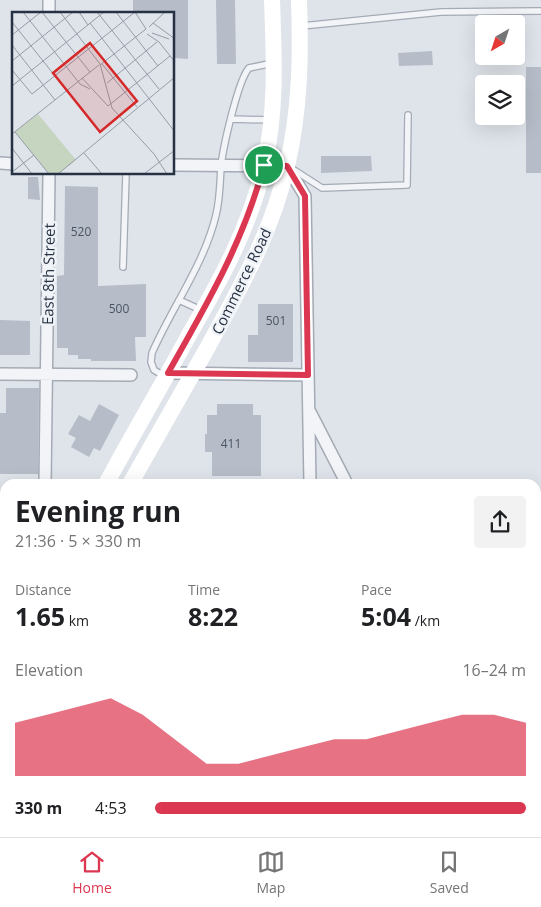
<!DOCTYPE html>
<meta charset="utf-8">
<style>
body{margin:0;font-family:"Open Sans",sans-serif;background:#f2f2f2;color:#202124;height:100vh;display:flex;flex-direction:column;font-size:19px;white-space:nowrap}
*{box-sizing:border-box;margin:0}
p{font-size:16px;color:#757577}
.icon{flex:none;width:28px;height:28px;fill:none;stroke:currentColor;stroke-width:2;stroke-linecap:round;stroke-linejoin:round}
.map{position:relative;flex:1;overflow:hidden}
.sheet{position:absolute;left:0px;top:479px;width:541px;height:359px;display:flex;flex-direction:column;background:#fff;border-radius:15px 15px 0 0;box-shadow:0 5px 20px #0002}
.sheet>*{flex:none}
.needle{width:32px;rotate:219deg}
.buttons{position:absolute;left:475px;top:15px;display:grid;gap:10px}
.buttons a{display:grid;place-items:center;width:50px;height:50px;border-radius:5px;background:#fff;box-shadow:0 5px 20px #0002;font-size:25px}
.pin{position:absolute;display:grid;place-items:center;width:42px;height:42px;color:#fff;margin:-21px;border:2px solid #fff;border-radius:50%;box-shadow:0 1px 5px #0007}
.round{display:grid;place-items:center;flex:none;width:52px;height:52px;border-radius:5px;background:#f2f2f2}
.head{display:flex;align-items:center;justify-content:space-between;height:85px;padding:0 15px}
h1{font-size:28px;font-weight:700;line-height:38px}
.figures{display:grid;grid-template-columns:repeat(3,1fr);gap:8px;height:85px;padding:5px 15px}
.figures div{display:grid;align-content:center}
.figures b{font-size:25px;font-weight:700}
.figures small{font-size:14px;font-weight:400}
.figures p{font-size:14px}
.chart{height:140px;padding:10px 15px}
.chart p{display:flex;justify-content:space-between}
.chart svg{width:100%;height:90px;margin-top:5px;fill:#dc3751;opacity:.7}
ul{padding:0 15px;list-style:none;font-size:16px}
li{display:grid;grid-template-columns:80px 60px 1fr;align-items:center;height:38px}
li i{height:12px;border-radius:6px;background:#dc3751}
.menu{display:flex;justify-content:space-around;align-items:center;height:70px;border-top:1px solid #e0e0e0;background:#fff;font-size:14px;color:#757577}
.menu a{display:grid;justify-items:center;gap:2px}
.menu .on{color:#dc3751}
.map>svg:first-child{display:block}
</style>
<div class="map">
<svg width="541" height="837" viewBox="0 0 541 837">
<rect width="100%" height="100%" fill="#dfe4ea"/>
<!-- building -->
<path fill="#b6bdc8" d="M 133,0 L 188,0 L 188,59 L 174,58 L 174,14 L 133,14 Z
M 216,0 L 235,0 L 236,64 L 217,64 Z
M 432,51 L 433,65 L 399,66 L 398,53 Z
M 526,67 L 541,67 L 541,173 L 526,173 Z
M 321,156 L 371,156 L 372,171 L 321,173 Z
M 28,177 L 38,177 L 40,200 L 28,199 Z
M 65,186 L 98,187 L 98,286 L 146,284 L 146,337 L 135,337 L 136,361 L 91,361 L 91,359 L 78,359 L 78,355 L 68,355 L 68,348 L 57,348 L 57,276 L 64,275 Z
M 258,304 L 293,304 L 293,362 L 248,362 L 248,335 L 258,335 Z
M 0,320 L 30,321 L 30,355 L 0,355 Z
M 6,388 L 39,388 L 38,474 L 0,474 L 0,413 L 6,413 Z
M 99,404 L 119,415 L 100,451 L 94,448 L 89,457 L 71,447 L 76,438 L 68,434 L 79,415 L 90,421 Z
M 217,404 L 253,404 L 253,415 L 261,415 L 261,476 L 212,476 L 212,452 L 205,452 L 205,434 L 207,434 L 207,415 L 217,415 Z"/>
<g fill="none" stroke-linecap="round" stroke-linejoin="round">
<defs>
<path id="lane" d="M 302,26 L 441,12 L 540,11
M 232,119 L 270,120
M 291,168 L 322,188 L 407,185 L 408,115
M 123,267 L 126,174
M 179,300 L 201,310
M 164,376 L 154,370 L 151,362 L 152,353 C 172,307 204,265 216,215 C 220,199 220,183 221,166 C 223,148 238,80 249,68 L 273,63
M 287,832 L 287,837
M 456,832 L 456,837
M 106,837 L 107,832
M 127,837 L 127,832"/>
<path id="street" d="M 49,0 L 49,14
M 0,163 L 14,164
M 174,165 L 287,166 L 305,196 L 310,484
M 168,373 L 308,375
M 0,374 L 131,375
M 310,412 L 347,484
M 45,484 L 49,174
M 0,796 L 5,796
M 207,837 L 207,832
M 374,837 L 374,832
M 538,837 L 540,589"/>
<path id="primary" d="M 0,584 L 5,584
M 53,837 L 53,832
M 75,837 L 75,832"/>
</defs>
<!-- lane casing -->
<use href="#lane" stroke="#a4abb5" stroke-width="8"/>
<!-- street casing -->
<use href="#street" stroke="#a4abb5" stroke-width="14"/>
<!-- primary casing -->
<use href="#primary" stroke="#9da8b7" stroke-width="20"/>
<!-- lane -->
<use href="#lane" stroke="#f3f4f8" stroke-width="5.5"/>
<!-- street -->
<use href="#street" stroke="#f3f4f8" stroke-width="11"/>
<!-- secondary -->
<path stroke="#fff" stroke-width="16" d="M 106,484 C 133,434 162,385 189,335 C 220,281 250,227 264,166 C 277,111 274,56 272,0
M 130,484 C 155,440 180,396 205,352 C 238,292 272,233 287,166 C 300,111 301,56 299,0
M 536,589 L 541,589"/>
<!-- primary -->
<use href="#primary" stroke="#fff" stroke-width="18"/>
</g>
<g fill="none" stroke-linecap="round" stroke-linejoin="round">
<defs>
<path id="route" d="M 264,165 L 287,166 L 305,196 L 308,375 L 168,373 C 206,306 244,241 264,165 Z"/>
</defs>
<!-- route casing -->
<use href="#route" stroke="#fff" stroke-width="10"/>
<!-- route -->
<use href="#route" stroke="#dc3751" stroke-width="6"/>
</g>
<g text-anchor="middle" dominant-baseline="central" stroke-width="5" stroke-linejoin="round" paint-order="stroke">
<!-- number labels -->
<g font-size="12" fill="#4a5464">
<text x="81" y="231">520</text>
<text x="119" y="308">500</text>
<text x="276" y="320">501</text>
<text x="231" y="443">411</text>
</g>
<!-- street labels -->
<g font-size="15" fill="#263143" stroke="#eff3f7">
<text transform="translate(48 274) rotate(-89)">East 8th Street</text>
<text transform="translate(241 281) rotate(-64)">Commerce Road</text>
</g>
</g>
<!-- overview -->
<g transform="translate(12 12)">
<rect width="162" height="162" fill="#dfe4ea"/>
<path d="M 26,102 L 64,148 L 46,162 L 37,162 L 3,120 Z" fill="#c5d5c0"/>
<path fill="none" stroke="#959ca7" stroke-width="1" d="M 11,0 L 68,72 L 78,77M 30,0 L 78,60M 48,0 L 88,52 L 100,96 L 142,142 L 155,162M 67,0 L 76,13M 85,0 L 147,77M 104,0 L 146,54M 0,10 L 55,79M 78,11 L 163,120M 141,11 L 163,27M 137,15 L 153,0M 140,21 L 157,27M 135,22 L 147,30 L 163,50M 0,23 L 29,0M 0,33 L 43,88M 0,49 L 61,0M 90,52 L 125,95M 88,53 L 134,17M 0,58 L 20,82 L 123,0 L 134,17M 70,66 L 96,94 L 158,44M 95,71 L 145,30M 0,74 L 92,0M 3,120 L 37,162M 0,122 L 87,53M 0,136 L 20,162M 72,141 L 90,162M 0,160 L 22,143M 46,162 L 163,65M 132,162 L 163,138"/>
<path fill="#d62828" fill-opacity="0.15" stroke="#d62828" stroke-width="2.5" d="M 78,31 L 125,89 L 88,120 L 41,61 Z"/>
<rect width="162" height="162" fill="none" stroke="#263143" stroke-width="2.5"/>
</g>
</svg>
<div class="buttons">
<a><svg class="needle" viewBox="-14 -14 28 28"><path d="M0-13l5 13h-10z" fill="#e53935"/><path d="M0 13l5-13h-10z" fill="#757577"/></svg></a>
<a><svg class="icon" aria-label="layers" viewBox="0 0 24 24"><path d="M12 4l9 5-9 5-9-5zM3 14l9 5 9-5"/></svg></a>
</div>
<div class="pin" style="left:264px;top:165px;background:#1e9e55"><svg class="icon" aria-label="arrive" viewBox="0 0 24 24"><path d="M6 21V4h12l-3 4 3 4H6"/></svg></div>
<section class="sheet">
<div class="head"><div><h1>Evening run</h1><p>21:36 · 5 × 330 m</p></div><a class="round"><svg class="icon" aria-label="share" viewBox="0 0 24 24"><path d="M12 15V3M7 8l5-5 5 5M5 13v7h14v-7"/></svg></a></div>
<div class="figures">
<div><p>Distance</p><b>1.65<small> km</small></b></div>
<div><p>Time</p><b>8:22</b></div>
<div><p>Pace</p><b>5:04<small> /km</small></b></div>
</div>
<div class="chart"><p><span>Elevation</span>16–24 m</p>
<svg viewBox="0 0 160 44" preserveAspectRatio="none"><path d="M0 44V18L10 14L20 10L30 6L40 14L50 26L60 38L70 38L80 34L90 30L100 26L110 26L120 22L130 18L140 14L150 14L160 18V44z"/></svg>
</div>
<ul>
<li><b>330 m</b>4:53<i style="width:100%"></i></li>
</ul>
</section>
</div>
<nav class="menu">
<a class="on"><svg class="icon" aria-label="home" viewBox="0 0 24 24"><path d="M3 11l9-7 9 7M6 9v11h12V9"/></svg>Home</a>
<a><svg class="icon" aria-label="map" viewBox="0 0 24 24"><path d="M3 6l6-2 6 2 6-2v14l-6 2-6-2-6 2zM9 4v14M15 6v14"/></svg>Map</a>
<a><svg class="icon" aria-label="saved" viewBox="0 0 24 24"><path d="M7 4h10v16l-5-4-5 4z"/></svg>Saved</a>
</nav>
